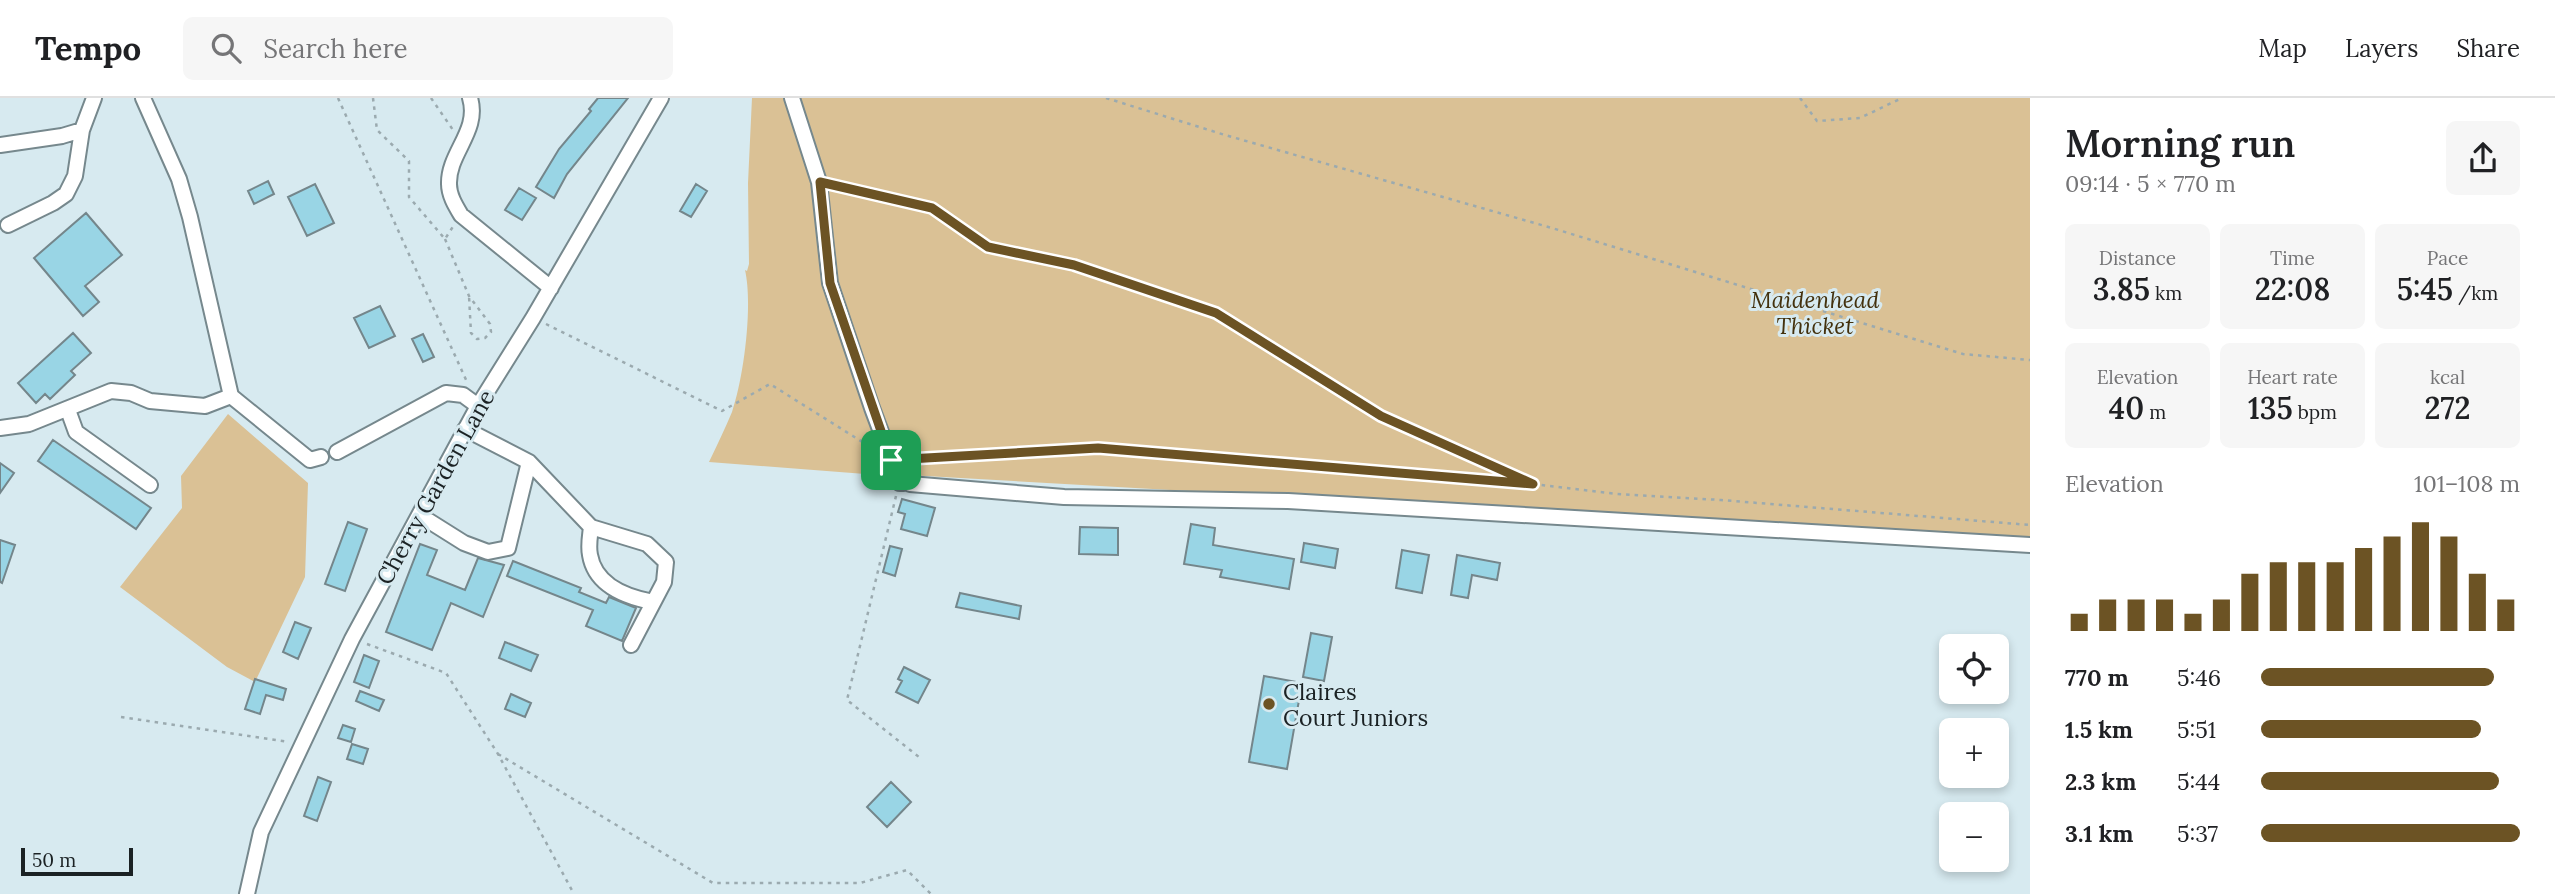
<!DOCTYPE html>
<meta charset="utf-8">
<style>
body{margin:0;font-family:Lora,serif;background:#f6f6f6;color:#202124;height:100vh;display:flex;flex-direction:column;font-size:26px;white-space:nowrap}
*{box-sizing:border-box;margin:0}
p{font-size:23px;color:#757577}
.icon{flex:none;width:38px;height:38px;fill:none;stroke:currentColor;stroke-width:2;stroke-linecap:round;stroke-linejoin:round}
.map{position:relative;flex:1;overflow:hidden}
.sheet{display:flex;flex-direction:column;background:#fff;width:525px}
.sheet>*{flex:none}
.tools{position:absolute;left:1939px;top:536px;display:grid;gap:14px}
.tools a{display:grid;place-items:center;width:70px;height:70px;border-radius:10px;background:#fff;box-shadow:0 4px 10px #0003;font-size:35px}
.scale{position:absolute;left:21px;bottom:18px;width:112px;box-sizing:border-box;padding-left:7px;border:4px solid #1b2224;border-top:0;font-size:19px;line-height:24px;white-space:nowrap;color:#1b2224;-webkit-text-stroke:5px #d7eaf0;paint-order:stroke}
.pin{position:absolute;display:grid;place-items:center;width:60px;height:60px;color:#fff;margin:-30px;border-radius:14px;box-shadow:0 4px 10px #0006}
.round{display:grid;place-items:center;flex:none;width:74px;height:74px;border-radius:10px;background:#f6f6f6}
.headline{display:flex;align-items:center;justify-content:space-between;height:119px;padding:0 35px}
h1{font-size:38px;font-weight:600;line-height:52px}
.figures{display:grid;grid-template-columns:repeat(3,1fr);gap:10px;height:119px;padding:7px 35px}
.figures div{display:grid;align-content:center;border-radius:10px;background:#f6f6f6;text-align:center}
.figures b{font-size:30px;font-weight:600}
.figures small{font-size:19px;font-weight:400}
.figures p{font-size:19px}
.chart{height:196px;padding:14px 35px}
.chart p{display:flex;justify-content:space-between}
.chart svg{width:100%;height:126px;margin-top:7px;stroke:#6c5324;stroke-width:6}
ul{padding:0 35px;list-style:none;font-size:23px}
li{display:grid;grid-template-columns:112px 84px 1fr;align-items:center;height:52px}
li i{height:18px;border-radius:9px;background:#6c5324}
header{display:flex;align-items:center;gap:42px;box-sizing:border-box;height:98px;padding:0 35px;background:#fff;border-bottom:2px solid #e0e0e0}
header strong{font-size:33px}
nav{display:flex;gap:38px;margin-inline-start:auto;font-size:24px}
.search{width:490px;height:63px;background:#f6f6f6;display:flex;align-items:center;gap:18px;box-sizing:border-box;padding:0 24px;border-radius:10px;color:#757577;font-size:26px}
main{display:flex;flex:1;min-height:0}
.map>svg:first-child{display:block}
</style>
<header>
<strong>Tempo</strong>
<div class="search"><svg class="icon" aria-label="search" viewBox="0 0 24 24"><circle cx="10" cy="10" r="6"/><path d="M15 15l6 6"/></svg>Search here</div>
<nav><a>Map</a><a>Layers</a><a>Share</a></nav>
</header>
<main>
<div class="map">
<svg width="2030" height="796" viewBox="0 0 2030 796">
<rect width="100%" height="100%" fill="#d7eaf0"/>
<!-- green -->
<path fill="#dac195" d="M 752,0 L 2030,0 L 2030,441 L 908,377 L 891,378 L 709,364 C 717,347 725,331 732,314 C 744,279 753,207 745,172 L 747,173 L 749,166 L 748,85 Z
M 228,316 L 308,385 L 305,479 L 255,584 L 227,569 L 120,489 L 182,410 L 181,378 Z"/>
<!-- building -->
<path fill="#99d5e5" stroke="#74868b" stroke-width="2" d="M 598,0 L 628,0 L 567,76 L 554,100 L 536,89 L 559,51 L 591,13 L 589,11 Z
M 268,83 L 274,96 L 254,106 L 248,93 Z
M 315,86 L 334,125 L 307,138 L 288,99 Z
M 696,86 L 707,93 L 691,119 L 680,113 Z
M 519,90 L 536,100 L 522,122 L 505,112 Z
M 86,115 L 122,157 L 85,188 L 99,204 L 83,218 L 34,160 Z
M 380,208 L 395,238 L 369,250 L 354,220 Z
M 73,235 L 91,255 L 71,273 L 75,277 L 50,301 L 45,296 L 36,305 L 18,285 Z
M 423,236 L 434,259 L 423,264 L 412,241 Z
M 53,342 L 151,410 L 136,431 L 38,363 Z
M 0,365 L 14,375 L 0,395 Z
M 902,401 L 935,410 L 927,438 L 901,431 L 905,416 L 898,414 Z
M 348,424 L 367,431 L 345,493 L 325,486 Z
M 1191,426 L 1215,430 L 1213,447 L 1294,461 L 1289,491 L 1220,479 L 1222,472 L 1184,466 Z
M 1080,429 L 1118,430 L 1118,457 L 1079,456 Z
M 0,442 L 15,447 L 2,485 L 0,484 Z
M 1304,445 L 1338,451 L 1335,470 L 1301,464 Z
M 420,446 L 437,452 L 427,477 L 465,492 L 478,460 L 504,467 L 483,519 L 451,505 L 432,552 L 386,534 Z
M 890,448 L 902,451 L 895,478 L 883,474 Z
M 1402,452 L 1429,457 L 1422,495 L 1396,490 Z
M 1457,457 L 1500,465 L 1497,482 L 1472,477 L 1468,500 L 1451,497 Z
M 513,463 L 581,490 L 579,494 L 606,505 L 609,499 L 636,510 L 622,543 L 586,528 L 593,512 L 507,478 Z
M 960,495 L 1021,508 L 1019,521 L 956,509 Z
M 295,524 L 311,530 L 298,561 L 283,554 Z
M 1311,535 L 1332,539 L 1324,583 L 1303,579 Z
M 505,544 L 538,557 L 531,573 L 499,560 Z
M 364,557 L 379,563 L 369,590 L 354,584 Z
M 904,569 L 930,582 L 918,605 L 896,594 L 902,583 L 898,581 Z
M 1264,578 L 1302,585 L 1287,671 L 1249,664 Z
M 255,581 L 286,591 L 283,602 L 266,597 L 260,616 L 245,611 Z
M 360,593 L 384,602 L 379,613 L 356,603 Z
M 511,596 L 531,605 L 525,619 L 505,611 Z
M 343,627 L 355,631 L 351,644 L 338,640 Z
M 352,646 L 368,651 L 363,666 L 347,661 Z
M 318,679 L 331,684 L 317,723 L 304,718 Z
M 891,684 L 911,704 L 887,729 L 867,709 Z"/>
<g fill="none" stroke-linecap="round" stroke-linejoin="round">
<defs>
<path id="minor" d="M 143,0 L 179,81 L 190,119 L 231,298 L 310,362 L 321,359
M 470,0 C 480,33 448,55 449,86 C 449,97 455,107 461,117 L 551,190
M 792,0 L 819,84 L 830,185 L 872,310 L 900,385 L 904,385
M 0,47 L 62,38 L 82,32
M 8,127 L 53,105 L 66,96 L 75,78 L 82,32 L 94,0
M 68,312 L 76,334 L 150,387
M 0,330 L 29,326 L 111,293 L 131,295 L 150,303 L 205,308 L 231,298
M 465,331 L 529,364 L 591,429 C 590,438 588,448 590,457 C 595,487 626,499 653,504
M 337,354 L 446,295 L 463,297 L 478,308
M 910,386 L 1064,399 L 1288,403 L 2030,447
M 429,423 L 464,445 L 488,454 L 508,450 L 529,364
M 591,429 L 647,446 L 666,464 L 664,484 L 631,547
M 247,796 L 261,734 L 352,541 L 478,308 L 533,220 L 661,0"/>
</defs>
<!-- minor casing -->
<use href="#minor" stroke="#76888d" stroke-width="18"/>
<!-- path -->
<path stroke="#9baaaf" stroke-width="2.5" stroke-dasharray="3.5 5" stroke-linecap="butt" d="M 338,0 L 467,284
M 373,0 L 377,32 L 409,63 L 409,99 L 445,141 L 454,127
M 431,0 L 453,32
M 1106,0 L 1225,37 L 1552,130 L 1963,256 L 2030,262
M 1800,0 L 1817,23 L 1860,20 L 1902,0
M 835,88 L 932,110 L 988,149 L 1074,167 L 1216,215 L 1381,318 L 1530,384
M 445,141 L 469,198 L 490,226 L 491,234 L 485,240 L 477,241 L 471,235 L 469,198
M 546,226 L 722,313 L 770,286 L 872,350
M 906,361 L 1098,350 L 1533,386 L 1617,396 L 1721,402 L 2030,427
M 896,398 L 847,602 L 919,659
M 367,546 L 446,575 L 498,656 L 574,796
M 121,619 L 289,644
M 498,656 L 713,785 L 860,785 L 907,772 L 931,796"/>
<!-- minor -->
<use href="#minor" stroke="#fff" stroke-width="14"/>
</g>
<g fill="none" stroke-linecap="round" stroke-linejoin="round">
<defs>
<path id="route" d="M 820,84 L 932,110 L 988,149 L 1074,167 L 1216,215 L 1381,318 L 1533,386 L 1098,350 L 891,362 L 830,185 Z"/>
</defs>
<!-- route casing -->
<use href="#route" stroke="#fff" stroke-width="14"/>
<!-- route -->
<use href="#route" stroke="#6c5324" stroke-width="9"/>
</g>
<!-- markers -->
<circle fill="#6c5324" stroke="#d7eaf0" stroke-width="2.5" cx="1269" cy="606" r="7"/>
<g text-anchor="middle" dominant-baseline="central" stroke-width="6" stroke-linejoin="round" paint-order="stroke">
<!-- park labels -->
<g font-size="23" font-style="italic" fill="#43310d" stroke="#d7eaf0">
<text x="1815" y="201">Maidenhead<tspan x="1815" dy="26">Thicket</tspan></text>
</g>
<!-- street labels -->
<g font-size="23" fill="#1b2224" stroke="#d7eaf0">
<text transform="translate(435 389) rotate(-61)">Cherry Garden Lane</text>
</g>
<!-- poi labels -->
<g font-size="23" fill="#1b2224" stroke="#d7eaf0" text-anchor="start">
<text x="1283" y="593">Claires<tspan x="1283" dy="26">Court Juniors</tspan></text>
</g>
</g>
</svg>
<div class="tools">
<a><svg class="icon" aria-label="locate" viewBox="0 0 24 24"><circle cx="12" cy="12" r="6"/><path d="M12 2v4M12 18v4M2 12h4M18 12h4"/></svg></a>
<a>+</a>
<a>−</a>
</div>
<div class="scale">50 m</div>
<div class="pin" style="left:891px;top:362px;background:#1e9e55"><svg class="icon" aria-label="arrive" viewBox="0 0 24 24"><path d="M6 21V4h12l-3 4 3 4H6"/></svg></div>
</div>
<section class="sheet">
<div class="headline"><div><h1>Morning run</h1><p>09:14 · 5 × 770 m</p></div><a class="round"><svg class="icon" aria-label="share" viewBox="0 0 24 24"><path d="M12 15V3M7 8l5-5 5 5M5 13v7h14v-7"/></svg></a></div>
<div class="figures">
<div><p>Distance</p><b>3.85<small> km</small></b></div>
<div><p>Time</p><b>22:08</b></div>
<div><p>Pace</p><b>5:45<small> /km</small></b></div>
</div>
<div class="figures">
<div><p>Elevation</p><b>40<small> m</small></b></div>
<div><p>Heart rate</p><b>135<small> bpm</small></b></div>
<div><p>kcal</p><b>272</b></div>
</div>
<div class="chart"><p><span>Elevation</span>101–108 m</p>
<svg viewBox="0 0 160 44" preserveAspectRatio="none"><path d="M5 44V38M15 44V33M25 44V33M35 44V33M45 44V38M55 44V33M65 44V24M75 44V20M85 44V20M95 44V20M105 44V15M115 44V11M125 44V6M135 44V11M145 44V24M155 44V33"/></svg>
</div>
<ul>
<li><b>770 m</b>5:46<i style="width:90%"></i></li>
<li><b>1.5 km</b>5:51<i style="width:85%"></i></li>
<li><b>2.3 km</b>5:44<i style="width:92%"></i></li>
<li><b>3.1 km</b>5:37<i style="width:100%"></i></li>
</ul>
</section>
</main>
